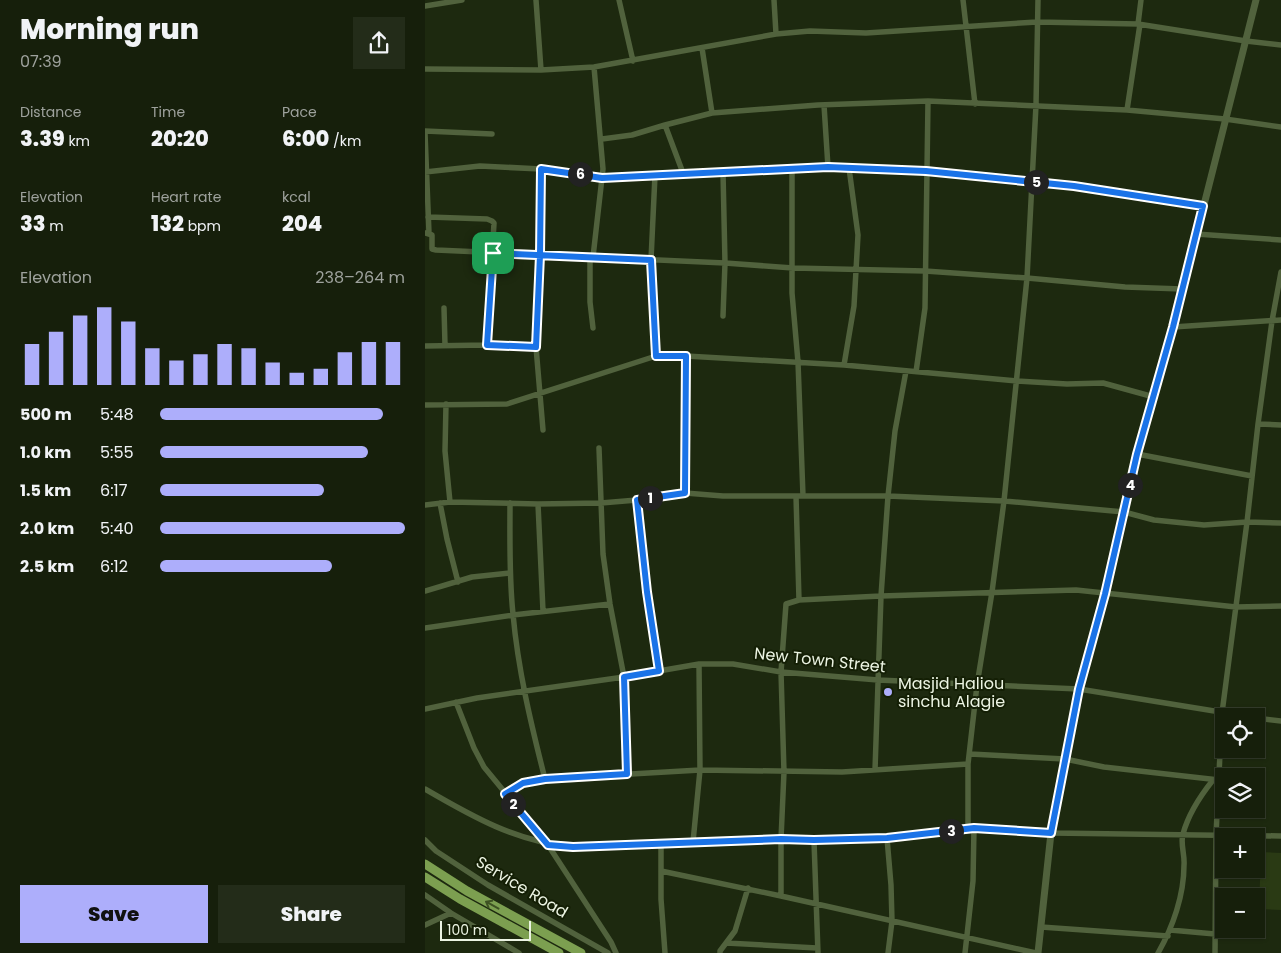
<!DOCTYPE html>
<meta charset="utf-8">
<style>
body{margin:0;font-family:Poppins,sans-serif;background:#232c19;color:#f1f3f6;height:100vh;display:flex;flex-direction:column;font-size:19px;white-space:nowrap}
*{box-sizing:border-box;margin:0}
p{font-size:16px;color:#9ea29d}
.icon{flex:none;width:28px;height:28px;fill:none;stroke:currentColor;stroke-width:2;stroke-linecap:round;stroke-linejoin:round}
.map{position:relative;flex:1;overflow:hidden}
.drawer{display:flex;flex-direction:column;background:#161f0b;width:425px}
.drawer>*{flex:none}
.buttons{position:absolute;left:790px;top:708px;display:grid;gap:10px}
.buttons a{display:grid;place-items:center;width:50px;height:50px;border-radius:0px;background:#161f0b;box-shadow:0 1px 4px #0004,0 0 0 1px #353d2c;font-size:25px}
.scale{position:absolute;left:15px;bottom:12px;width:91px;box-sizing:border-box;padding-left:5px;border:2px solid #ecf4e3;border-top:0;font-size:14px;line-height:18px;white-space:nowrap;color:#ecf4e3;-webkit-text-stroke:4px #141f05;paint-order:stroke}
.pin{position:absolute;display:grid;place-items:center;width:42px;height:42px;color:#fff;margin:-21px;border-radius:10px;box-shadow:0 2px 8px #0006}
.km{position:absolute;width:25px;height:25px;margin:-12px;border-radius:50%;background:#222;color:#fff;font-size:14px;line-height:25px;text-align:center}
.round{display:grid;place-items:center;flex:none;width:52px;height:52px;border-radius:0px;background:#232c19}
.overview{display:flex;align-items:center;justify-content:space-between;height:85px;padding:0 20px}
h1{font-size:28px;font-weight:800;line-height:38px}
.metrics{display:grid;grid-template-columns:repeat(3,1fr);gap:8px;height:85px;padding:5px 20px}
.metrics div{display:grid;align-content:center}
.metrics b{font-size:21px;font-weight:800}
.metrics small{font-size:14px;font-weight:400}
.metrics p{font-size:14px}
.chart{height:140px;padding:10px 20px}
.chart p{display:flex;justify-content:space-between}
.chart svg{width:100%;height:90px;margin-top:5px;stroke:#adaefb;stroke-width:6}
.cta{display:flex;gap:10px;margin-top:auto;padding:10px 20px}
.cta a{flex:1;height:58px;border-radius:0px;background:#adaefb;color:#111;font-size:20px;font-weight:800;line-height:58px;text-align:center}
.cta a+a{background:#232c19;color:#f1f3f6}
ul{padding:0 20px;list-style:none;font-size:16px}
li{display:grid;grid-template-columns:80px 60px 1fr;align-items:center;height:38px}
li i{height:12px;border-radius:6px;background:#adaefb}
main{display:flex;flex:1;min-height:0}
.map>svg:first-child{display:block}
</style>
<main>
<section class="drawer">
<div class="overview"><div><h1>Morning run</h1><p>07:39</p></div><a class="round"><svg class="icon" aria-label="share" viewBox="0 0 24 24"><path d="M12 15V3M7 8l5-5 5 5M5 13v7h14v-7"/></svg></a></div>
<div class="metrics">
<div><p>Distance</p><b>3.39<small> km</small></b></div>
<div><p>Time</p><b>20:20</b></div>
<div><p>Pace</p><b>6:00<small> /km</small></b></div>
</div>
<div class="metrics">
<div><p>Elevation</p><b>33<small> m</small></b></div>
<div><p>Heart rate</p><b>132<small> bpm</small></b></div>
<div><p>kcal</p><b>204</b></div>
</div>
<div class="chart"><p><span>Elevation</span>238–264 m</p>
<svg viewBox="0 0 160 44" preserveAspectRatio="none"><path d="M5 44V24M15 44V18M25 44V10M35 44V6M45 44V13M55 44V26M65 44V32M75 44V29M85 44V24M95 44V26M105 44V33M115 44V38M125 44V36M135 44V28M145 44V23M155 44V23"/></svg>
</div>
<ul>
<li><b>500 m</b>5:48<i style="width:91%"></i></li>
<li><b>1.0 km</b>5:55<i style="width:85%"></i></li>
<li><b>1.5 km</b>6:17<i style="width:67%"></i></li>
<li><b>2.0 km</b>5:40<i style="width:100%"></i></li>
<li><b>2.5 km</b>6:12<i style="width:70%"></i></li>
</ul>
<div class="cta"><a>Save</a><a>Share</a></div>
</section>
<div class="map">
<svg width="856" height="953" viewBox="0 0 856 953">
<rect width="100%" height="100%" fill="#1d290f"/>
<!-- green -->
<path fill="#2a3a14" d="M 836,852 L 856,853 L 856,910 L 834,909 Z"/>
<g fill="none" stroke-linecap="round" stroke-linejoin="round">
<!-- minor -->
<path stroke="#51623d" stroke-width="5.5" d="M 111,0 L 116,70
M 194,0 L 208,61
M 349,0 L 351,34
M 538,0 L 550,104
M 0,6 L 37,0
M 713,24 L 716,0
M 277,48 L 287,113
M 0,69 L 116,70 L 169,67 L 351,34 L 385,31 L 441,33 L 612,22 L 713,24 L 821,41 L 856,45
M 399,105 L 403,167
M 702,110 L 715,24
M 240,125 L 258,173
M 0,131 L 67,134
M 0,133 L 4,233
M 177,139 L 207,135 L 240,125 L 287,113 L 393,105 L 503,101 L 702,110 L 800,119 L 856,127
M 116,169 L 115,255 L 111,347 L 118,430
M 367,169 L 367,293 L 373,362 L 378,496
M 0,172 L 55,166 L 116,169 L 177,178 L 403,167 L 501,171 L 649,186 L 778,206
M 298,172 L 300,263 L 298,316
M 230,175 L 226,260 L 231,356
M 3,217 L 62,219 L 67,221 L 69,223 L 62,345
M 0,233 L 7,235 L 7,249 L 11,250 L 300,263 L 368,268 L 500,271 L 602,278 L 700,287 L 757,289
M 771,234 L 856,240
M 168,257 L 178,169 L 169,67
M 165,258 L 165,302 L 168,328
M 19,308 L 20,345
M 748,327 L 856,320
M 0,346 L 62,345 L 111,347
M 419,365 L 429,306 L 433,235 L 424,168
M 491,372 L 500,308 L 503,101
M 21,404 L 20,451 L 25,502
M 0,405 L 82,404 L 231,356 L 261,356 L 419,365 L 592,381 L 642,384 L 678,383 L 729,397
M 833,424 L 856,425
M 174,448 L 178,554 L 185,604 L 199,677 L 202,774
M 712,454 L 827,476
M 260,493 L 261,356
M 371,496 L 374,600
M 212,500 L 222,592 L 234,671
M 15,503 L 22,539 L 33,582
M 85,503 C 85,540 84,577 88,614 C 93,670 106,724 120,779
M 113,504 L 118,611
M 0,505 L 25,502 L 113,504 L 176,503 L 212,500 L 260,493 L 298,496 L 463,496 L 579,501 L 699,512 L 729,520 L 779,525 L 822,522 L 856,523
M 0,591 L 47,577 L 85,573
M 0,628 L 88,615 L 185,604
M 31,702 L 49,748 L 59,767 L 123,845 L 186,942 L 191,953
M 0,709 L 52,698 L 199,677 L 274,664 L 308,664 L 356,672 L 453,680 L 654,689 L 820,716
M 831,718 L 856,721
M 545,754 L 640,759 L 679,767 L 794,780
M 450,770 L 456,596 L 463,496 L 470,431 L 481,371
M 0,789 C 48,817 92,842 148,847 L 356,839 L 389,841 L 462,838 L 549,828 L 626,833 L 856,836
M 80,794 L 98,783 L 120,779 L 275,770 L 417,772 L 543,764
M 543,829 L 543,764 L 552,685 L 567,592 L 579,501 L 602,278 L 611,105 L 613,0
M 462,838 L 466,885 L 467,921 L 463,953
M 0,840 L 11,851 L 63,885 L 183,953
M 389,841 L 393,953
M 268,842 L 275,770 L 274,664
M 236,845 L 236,899 L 240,953
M 236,871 L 356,896
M 0,895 L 26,913 L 94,953
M 0,925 L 26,913
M 616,927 L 743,936
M 745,930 L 790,934
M 301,943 L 392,948
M 295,953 L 295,951 L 310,931 L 323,888
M 540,953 L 548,881 L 549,828
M 611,953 L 356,896 L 356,839 L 359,772 L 356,672 L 361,604 L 374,600 L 456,596 L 651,590 L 811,607 L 856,606
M 733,953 C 748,927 759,895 759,865 C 760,855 755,843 758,834 C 763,815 776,795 788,780
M 790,953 L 791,835 L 797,713 L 822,522 L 833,424 L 847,321 L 856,272"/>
<!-- tertiary -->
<path stroke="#51623d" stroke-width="7" d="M 613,953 L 626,833 L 654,689 L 680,594 L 710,462 L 748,327 L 831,0"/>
<!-- primary -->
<path stroke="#7c9f50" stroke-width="9" d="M 0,864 L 42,891 L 156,953
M 0,877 L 35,899 L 134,953"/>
</g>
<!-- one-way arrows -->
<defs><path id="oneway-shaft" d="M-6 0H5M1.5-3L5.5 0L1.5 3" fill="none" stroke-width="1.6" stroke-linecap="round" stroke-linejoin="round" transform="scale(1.25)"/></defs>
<use stroke="#3e5223" href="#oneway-shaft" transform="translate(67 905) rotate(-151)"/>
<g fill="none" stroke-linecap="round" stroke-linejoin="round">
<defs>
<path id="route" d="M 68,253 C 120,255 173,258 226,260 L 231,356 L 261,356 L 260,493 L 212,500 L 222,592 L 234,671 L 199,677 L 202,774 L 120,779 L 98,783 L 80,794 L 123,845 L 148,847 L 356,839 L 389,840 L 462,838 L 549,828 L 626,833 L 654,689 L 680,594 L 712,454 L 748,327 L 778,206 L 649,186 L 501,171 L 403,167 L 177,178 L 116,169 L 115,255 L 111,347 L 62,345 L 68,253"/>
</defs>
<!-- route casing -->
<use href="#route" stroke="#fff" stroke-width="10"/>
<!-- route -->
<use href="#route" stroke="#1a73e8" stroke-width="6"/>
</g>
<!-- markers -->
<circle fill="#adaefb" stroke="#141f05" stroke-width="2" cx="463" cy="692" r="5"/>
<g text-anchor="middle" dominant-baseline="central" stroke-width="4" stroke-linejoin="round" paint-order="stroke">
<!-- street labels -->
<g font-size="16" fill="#ecf4e3" stroke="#141f05">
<text transform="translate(395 660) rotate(6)">New Town Street</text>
<text transform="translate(97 887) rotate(31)">Service Road</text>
</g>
<!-- poi labels -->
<g font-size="16" fill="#ecf4e3" stroke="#141f05" text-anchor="start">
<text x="473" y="683">Masjid Haliou<tspan x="473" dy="18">sinchu Alagie</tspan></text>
</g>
</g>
</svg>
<div class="buttons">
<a><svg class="icon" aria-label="locate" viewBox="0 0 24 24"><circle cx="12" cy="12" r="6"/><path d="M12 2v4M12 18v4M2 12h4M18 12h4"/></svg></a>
<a><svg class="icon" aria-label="layers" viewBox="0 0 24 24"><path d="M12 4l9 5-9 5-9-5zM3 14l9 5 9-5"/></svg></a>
<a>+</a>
<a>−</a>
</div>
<div class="scale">100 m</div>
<div class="pin" style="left:68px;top:253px;background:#1e9e55"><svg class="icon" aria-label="arrive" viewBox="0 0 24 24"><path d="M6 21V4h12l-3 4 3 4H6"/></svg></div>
<b class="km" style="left:225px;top:498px">1</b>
<b class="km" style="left:88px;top:804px">2</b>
<b class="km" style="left:526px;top:831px">3</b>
<b class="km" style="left:705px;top:485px">4</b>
<b class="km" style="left:611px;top:182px">5</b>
<b class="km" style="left:155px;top:174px">6</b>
</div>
</main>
